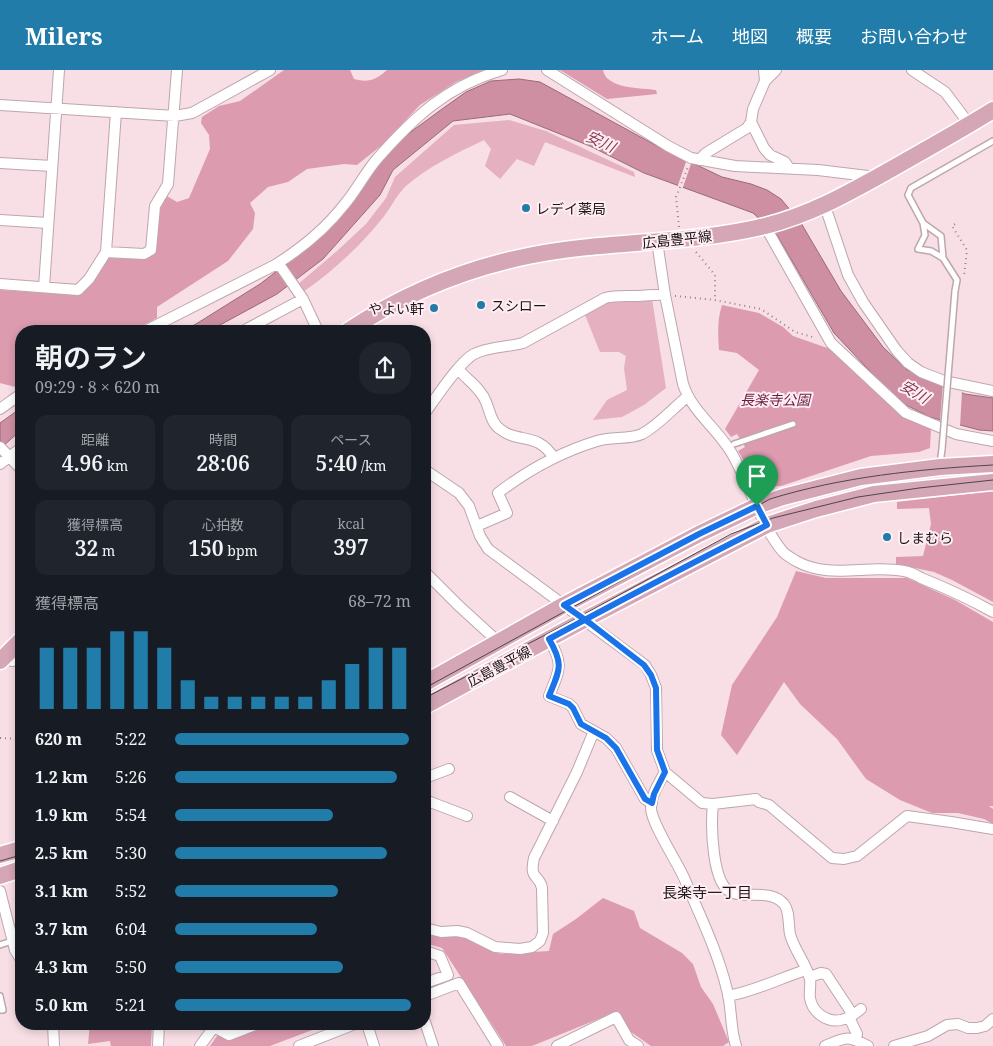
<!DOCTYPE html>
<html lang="ja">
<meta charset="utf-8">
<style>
body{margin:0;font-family:"Noto Serif","Noto Sans JP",serif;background:#20242c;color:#f1f3f6;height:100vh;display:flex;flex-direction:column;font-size:19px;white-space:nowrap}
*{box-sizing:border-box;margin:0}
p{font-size:16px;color:#9ea1a6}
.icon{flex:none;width:28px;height:28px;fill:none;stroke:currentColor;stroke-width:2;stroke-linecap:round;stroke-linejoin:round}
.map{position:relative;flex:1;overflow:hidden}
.side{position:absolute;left:15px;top:255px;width:416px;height:705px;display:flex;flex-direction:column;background:#171b24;border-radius:20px;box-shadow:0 2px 8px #0003}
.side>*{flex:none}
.pin{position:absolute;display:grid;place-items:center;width:42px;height:42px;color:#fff;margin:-51px -21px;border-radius:50% 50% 50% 0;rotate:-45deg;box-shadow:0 0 5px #0007}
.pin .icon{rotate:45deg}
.round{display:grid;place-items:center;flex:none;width:52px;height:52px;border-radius:20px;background:#20242c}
.summary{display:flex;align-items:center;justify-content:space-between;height:85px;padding:0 20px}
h1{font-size:28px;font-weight:600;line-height:38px}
.metrics{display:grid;grid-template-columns:repeat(3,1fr);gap:8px;height:85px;padding:5px 20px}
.metrics div{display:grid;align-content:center;border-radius:12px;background:#20242c;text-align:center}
.metrics b{font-size:21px;font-weight:600}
.metrics small{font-size:14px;font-weight:400}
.metrics p{font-size:14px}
.chart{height:140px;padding:10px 20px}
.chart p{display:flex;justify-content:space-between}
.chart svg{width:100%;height:90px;margin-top:5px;stroke:#217ca9;stroke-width:6}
ul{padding:0 20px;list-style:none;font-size:16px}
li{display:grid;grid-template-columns:80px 60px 1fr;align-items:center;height:38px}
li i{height:12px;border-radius:6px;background:#217ca9}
header{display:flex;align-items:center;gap:30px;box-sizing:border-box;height:70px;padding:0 25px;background:#217ca9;color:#fff}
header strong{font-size:24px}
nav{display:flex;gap:28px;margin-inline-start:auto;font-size:18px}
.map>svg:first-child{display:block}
</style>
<header>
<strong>Milers</strong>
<nav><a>ホーム</a><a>地図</a><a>概要</a><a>お問い合わせ</a></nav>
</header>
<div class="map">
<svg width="993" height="976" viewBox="0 0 993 976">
<rect width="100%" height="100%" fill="#f8dee5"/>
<!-- green -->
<path fill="#e5b0c0" d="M 509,50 L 546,61 L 634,102 L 635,107 L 545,72 L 534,96 L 517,89 L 500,109 L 485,96 L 491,79 L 484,70 C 457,83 429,96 406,116 C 396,125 390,140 381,150 C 357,179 333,201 303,222 L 297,215 L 337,181 L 366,154 L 386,128 L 395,107 L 454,55 Z
M 652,229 L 666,318 L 644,335 L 622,347 L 593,350 L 607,330 L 627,320 L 624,298 L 626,286 L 619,282 L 600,282 L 585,245 L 603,233 L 615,230 L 630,231 Z"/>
<!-- forest -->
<path fill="#dd9bb0" d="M 284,0 L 350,0 L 354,9 C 368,13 376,10 387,0 L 483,0 L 456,12 L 420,35 L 382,75 L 357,95 L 344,94 L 307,99 L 288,112 L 268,117 L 250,133 L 255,143 L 253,159 L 228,191 L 157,237 L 157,248 L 132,261 L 21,261 L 21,317 L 19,318 L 0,313 L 0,220 L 77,225 C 91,215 99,203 107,188 L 144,189 L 165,125 L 177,132 L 189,128 L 210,79 L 209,65 L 201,53 L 202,47 L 219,36 L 240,31 Z
M 560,0 L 603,0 C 606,19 642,18 656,20 L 657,24 L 607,29 Z
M 722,235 L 759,243 L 783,257 L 793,266 L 833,280 L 931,358 L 930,378 L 919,382 L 871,386 L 781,416 L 767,417 L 758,414 L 738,381 L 745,377 L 737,364 L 731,367 L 725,359 L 759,300 L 737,283 L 719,280 C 718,265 717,250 722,235 Z
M 993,421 L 993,532 L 952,510 L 934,502 L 896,494 L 896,487 L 923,486 L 931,454 L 929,438 L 897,439 L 897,432 Z
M 796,501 L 826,508 L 907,508 L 955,530 L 993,552 L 993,736 L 989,736 L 993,739 L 993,754 L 984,749 L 958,743 L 932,743 L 900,730 L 866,709 L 837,669 L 800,634 L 784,612 L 737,685 L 721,665 L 732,615 L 777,547 Z
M 603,828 L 634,841 L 640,858 L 682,883 L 693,894 L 701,917 L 713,934 L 729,972 L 723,976 L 651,976 L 631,962 L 618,941 L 532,976 L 506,976 L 442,878 L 425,873 L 425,863 L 463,866 L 500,884 L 549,881 L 553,864 L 576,849 Z
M 90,954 L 152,954 L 151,976 L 111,976 L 110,971 L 88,974 Z
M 228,954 L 328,954 L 270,976 L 210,976 L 224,956 Z"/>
<!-- water -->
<path fill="#cf8fa3" stroke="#9a6a79" d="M 519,9 L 540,12 L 657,76 L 722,107 L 751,114 L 767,120 L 781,129 L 801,153 L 841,221 L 883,277 L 907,300 L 965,324 L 993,328 L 993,361 L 979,360 L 930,347 L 906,335 L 881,313 L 834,263 L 777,165 L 753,143 L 644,103 L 590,76 L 510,44 L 453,51 L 393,100 L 380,125 L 323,189 L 277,224 L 209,261 L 182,261 L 196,254 L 260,214 L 316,171 L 346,140 L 376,98 L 404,67 L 442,39 L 466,22 L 491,11 Z
M 21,338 L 21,360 L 0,379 L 0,353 Z"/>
<!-- pier -->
<path fill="#f8dee5" d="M 687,89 L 692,91 L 682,120 L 677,118 Z
M 943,312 L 962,321 L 960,357 L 940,352 Z"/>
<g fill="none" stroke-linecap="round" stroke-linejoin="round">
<defs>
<path id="service" d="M 923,153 L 941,166 L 943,188
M 955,221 L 957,210 L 943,188 L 931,181 L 918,179 L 925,165 L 923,153 L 908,125 L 911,118 L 993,71
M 734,374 L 793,354
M 940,394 L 942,379
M 0,875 L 12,871
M 0,926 L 3,940 L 0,940"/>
<path id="minor" d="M 547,0 L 668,76 L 691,88 L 735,96 L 818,100 L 876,107
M 764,0 L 765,11 L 753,39 L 751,52 L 764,78 L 770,85 L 785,92 L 789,98
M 912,0 L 945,22 L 970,55
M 765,11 L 776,0
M 0,35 L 175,46 L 192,43 L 270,0
M 699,90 L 706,83 L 747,58 L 751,52
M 0,93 L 52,96
M 825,136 L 848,205 L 863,232 L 897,281 L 908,293 L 921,302 L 944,311 L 993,321
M 0,150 L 48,153
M 765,156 L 831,273 L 906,343 L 956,364 L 993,371
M 657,171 L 665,225 L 683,314 C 692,342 716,357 731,382 C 750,414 759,453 783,482 C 787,486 792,488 796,491 C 830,510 867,494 904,501 C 910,502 916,505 921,508 C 946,518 970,529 993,542
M 106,182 L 116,42
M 275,195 L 281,197 L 303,229 L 318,261
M 0,214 L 78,220 L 89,209 L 106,182 L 144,184 L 151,180 L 155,136 L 168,114 L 177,0
M 44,217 L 59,0
M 145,261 L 275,195 C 299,180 326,158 344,135 C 356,121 365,103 377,89 C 414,47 447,16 502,0
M 243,261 L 303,229
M 458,299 C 467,310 481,318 486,332 C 490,341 491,353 500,359 C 518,374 537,361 554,388
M 0,339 L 21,324
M 425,343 C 436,328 459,292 474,284 C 487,277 508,277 523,273 L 605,228 C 616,225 625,226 637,226 C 647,226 655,224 665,225
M 0,377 L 21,399
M 0,394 L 21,378
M 425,400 L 459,423 L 469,436 L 480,466 L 488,479 L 645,595 L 651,605 L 656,618 L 657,680 L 665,702 L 702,733 L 713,734 L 756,729 L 759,732 L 769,735 L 832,788 L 844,789 L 857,786 L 907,746 L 951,752 L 993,759
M 477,456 L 507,443 L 498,423 C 528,400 561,382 597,371 C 611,366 629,370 642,364 C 659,355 672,339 687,327
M 425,502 L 458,535 L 494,568 L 497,574
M 549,569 C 564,595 560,599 549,626 L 569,634 L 573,638 L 581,654 L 606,668 L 616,678 L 645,729 L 652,733
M 12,591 L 21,590
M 665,702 C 659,713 651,725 651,738 C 651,753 678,793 685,810 C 700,846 718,882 727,920 C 732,938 730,958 736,976
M 425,708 L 449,699
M 510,727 L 553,751
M 425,730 L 467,746
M 713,734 C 711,753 711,817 733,823 C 749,828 771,819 784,834 C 790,842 788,854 790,864 C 794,880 806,893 810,909 C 811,916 809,922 810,928 C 812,942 827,953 841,950 C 849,948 855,944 861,939
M 0,821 L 15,880 L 21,890
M 425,858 L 441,862 L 457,861 L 467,863 L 495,877 L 520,879 L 532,877 L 540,871 L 543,863 L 542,818 C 539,803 529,811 534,788 L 577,702 L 594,661
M 425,881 L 440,886 L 448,905 L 425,913
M 810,907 L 821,903 L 826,904 L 853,945
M 425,926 L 459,913 L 498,976
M 728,926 C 756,921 780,908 806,900
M 849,947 L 857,964 L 856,970
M 425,952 L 433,976
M 53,954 L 54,976
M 367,954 L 374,976
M 214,957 L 229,965 L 258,954
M 158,976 L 159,954
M 200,976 L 214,957 L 218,954
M 299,976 L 355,954
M 557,976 L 616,947 L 629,970 L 638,976
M 825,976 C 846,967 847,965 868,976
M 894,976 L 928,966 L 947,955 L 958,954 L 968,958 L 977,958 L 985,956 L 993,949"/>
<path id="primary" d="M 348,261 C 402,225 464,199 528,186 C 606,170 687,175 765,156 C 813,144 852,121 895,97 C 928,78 961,60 993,40
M 0,591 L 21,570
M 425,613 L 564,535 L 699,464 L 757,436 L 783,427 L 861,407 L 940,397 L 993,394
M 425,636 L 584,550 L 767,455 L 816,439 L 874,424 L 993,412
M 0,785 L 21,779
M 0,806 L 21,799"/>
</defs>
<!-- service casing -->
<use href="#service" stroke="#bea6ad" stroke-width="8"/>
<!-- minor casing -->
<use href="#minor" stroke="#bea6ad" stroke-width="12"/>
<!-- primary casing -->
<use href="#primary" stroke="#fff" stroke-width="19"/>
<!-- path -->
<path stroke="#958388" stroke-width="2" stroke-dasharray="1 4" stroke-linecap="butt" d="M 955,154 L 952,156 L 967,180 L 964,206
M 679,157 L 676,127 L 688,97
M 696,182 L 715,205 L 715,230
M 675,226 L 715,230 L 761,239 L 795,262 L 816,268
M 0,668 L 21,669"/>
<!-- service -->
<use href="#service" stroke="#fff" stroke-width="5"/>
<!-- minor -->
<use href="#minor" stroke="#fff" stroke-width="10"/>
<!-- primary -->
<use href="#primary" stroke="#d5a6b6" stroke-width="16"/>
<!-- tram -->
<path stroke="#524548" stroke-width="1" d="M 425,618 L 770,429 C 841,407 919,399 993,395
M 425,628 L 566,554 L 731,464 L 773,448 L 858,427 L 919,418 L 993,410
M 0,791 L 21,785"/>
<defs>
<path id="service-bridge" d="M 942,379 L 955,221"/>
</defs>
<!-- service-bridge casing -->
<use href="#service-bridge" stroke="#bea6ad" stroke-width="8" stroke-linecap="butt"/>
<!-- service-bridge -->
<use href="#service-bridge" stroke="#fff" stroke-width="5"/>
</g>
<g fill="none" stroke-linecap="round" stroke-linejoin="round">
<defs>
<path id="route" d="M 757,436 L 767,455 C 694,492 621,530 549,569 C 564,595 560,599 549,626 L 569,634 L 573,638 L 581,654 L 606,668 L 616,678 L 645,729 L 652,733 L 654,724 L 665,702 L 657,680 L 656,618 L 651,605 L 644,595 L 591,554 L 564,535 L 699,464 L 757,436"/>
</defs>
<!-- route casing -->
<use href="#route" stroke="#fff" stroke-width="10"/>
<!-- route -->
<use href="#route" stroke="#1a73e8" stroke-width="6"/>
</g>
<!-- markers -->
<g fill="#217ca9" stroke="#feeef3" stroke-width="2">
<circle cx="526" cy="138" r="5"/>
<circle cx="481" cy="235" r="5"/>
<circle cx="434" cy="238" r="5"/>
<circle cx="887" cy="467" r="5"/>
</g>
<g text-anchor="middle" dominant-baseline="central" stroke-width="4" stroke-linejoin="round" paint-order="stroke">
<!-- poi labels -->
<g font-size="14" fill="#1e1517" stroke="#feeef3" text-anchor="start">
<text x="536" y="138">レデイ薬局</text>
<text x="491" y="235">スシロー</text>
<text x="424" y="238" text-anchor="end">やよい軒</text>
<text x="897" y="467">しまむら</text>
</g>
<!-- street labels -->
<g font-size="14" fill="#1e1517" stroke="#feeef3">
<text transform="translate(677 169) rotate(-6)">広島豊平線</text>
<text transform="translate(499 596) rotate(-28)">広島豊平線</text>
</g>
<!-- park labels -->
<g font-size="14" font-style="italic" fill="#691d3d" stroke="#feeef3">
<text x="775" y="329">長楽寺公園</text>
</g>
<!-- water labels -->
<g font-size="15" font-style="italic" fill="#863756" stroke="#feeef3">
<text transform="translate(601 71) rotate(25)">安川</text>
<text transform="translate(915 321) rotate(31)">安川</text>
</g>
<!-- neighbourhood labels -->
<g font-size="15" fill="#1e1517" stroke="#feeef3">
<text x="707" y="822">長楽寺一丁目</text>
</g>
</g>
</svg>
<div class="pin" style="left:757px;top:436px;background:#1e9e55"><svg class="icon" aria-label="arrive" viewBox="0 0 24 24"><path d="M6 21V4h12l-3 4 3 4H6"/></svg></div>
<section class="side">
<div class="summary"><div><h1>朝のラン</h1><p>09:29 · 8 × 620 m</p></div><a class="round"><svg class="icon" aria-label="share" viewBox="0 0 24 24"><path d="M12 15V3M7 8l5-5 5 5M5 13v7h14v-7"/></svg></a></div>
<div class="metrics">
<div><p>距離</p><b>4.96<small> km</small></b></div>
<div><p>時間</p><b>28:06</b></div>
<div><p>ペース</p><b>5:40<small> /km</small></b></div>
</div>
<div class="metrics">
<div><p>獲得標高</p><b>32<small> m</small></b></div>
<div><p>心拍数</p><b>150<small> bpm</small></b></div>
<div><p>kcal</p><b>397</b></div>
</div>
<div class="chart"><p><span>獲得標高</span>68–72 m</p>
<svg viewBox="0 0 160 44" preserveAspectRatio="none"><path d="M5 44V14M15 44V14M25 44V14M35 44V6M45 44V6M55 44V14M65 44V30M75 44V38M85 44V38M95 44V38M105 44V38M115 44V38M125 44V30M135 44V22M145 44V14M155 44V14"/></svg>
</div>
<ul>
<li><b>620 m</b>5:22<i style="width:99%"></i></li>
<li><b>1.2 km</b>5:26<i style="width:94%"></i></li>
<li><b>1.9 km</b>5:54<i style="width:67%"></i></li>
<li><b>2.5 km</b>5:30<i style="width:90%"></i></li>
<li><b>3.1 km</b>5:52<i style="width:69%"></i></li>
<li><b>3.7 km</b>6:04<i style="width:60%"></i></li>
<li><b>4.3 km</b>5:50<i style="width:71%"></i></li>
<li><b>5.0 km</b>5:21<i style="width:100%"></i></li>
</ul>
</section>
</div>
